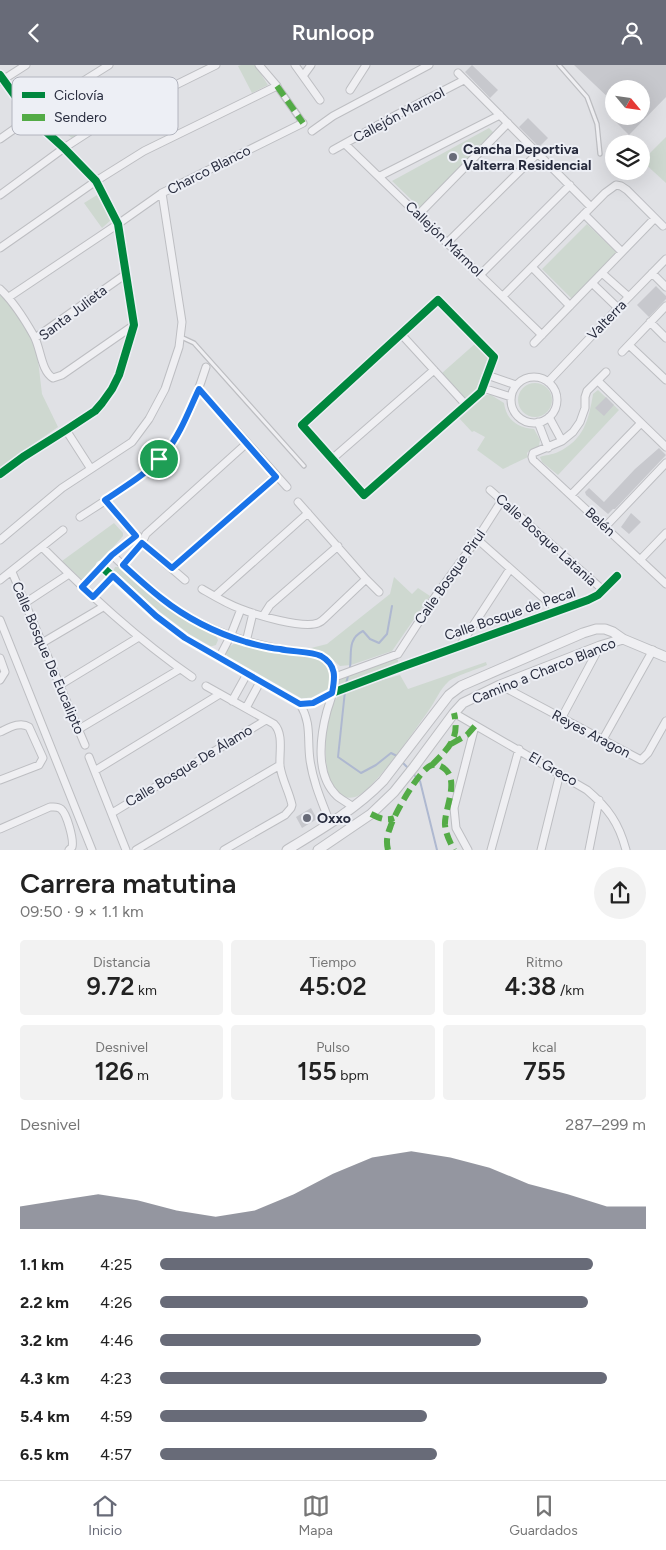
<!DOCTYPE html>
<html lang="es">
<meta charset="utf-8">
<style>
body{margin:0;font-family:Figtree,sans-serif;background:#f2f2f2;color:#222;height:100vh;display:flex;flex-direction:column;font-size:19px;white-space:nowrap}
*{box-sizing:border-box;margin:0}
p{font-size:16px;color:#767676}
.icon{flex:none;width:28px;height:28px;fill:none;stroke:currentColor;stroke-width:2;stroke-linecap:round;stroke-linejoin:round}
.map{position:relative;height:785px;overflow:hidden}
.drawer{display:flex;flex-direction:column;background:#fff;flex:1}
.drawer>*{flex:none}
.needle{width:32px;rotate:119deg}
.fabs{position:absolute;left:605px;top:15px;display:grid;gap:10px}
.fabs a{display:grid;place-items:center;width:45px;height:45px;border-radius:50%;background:#fff;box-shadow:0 5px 20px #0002;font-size:25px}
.pin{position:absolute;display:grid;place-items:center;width:42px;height:42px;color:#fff;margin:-21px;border:2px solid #fff;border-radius:50%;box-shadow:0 1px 5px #0007}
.round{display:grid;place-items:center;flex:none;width:52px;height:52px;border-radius:26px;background:#f2f2f2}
.head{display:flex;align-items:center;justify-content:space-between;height:85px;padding:0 20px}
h1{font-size:28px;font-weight:600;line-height:38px}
.figures{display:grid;grid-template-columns:repeat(3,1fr);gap:8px;height:85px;padding:5px 20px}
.figures div{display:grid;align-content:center;border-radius:5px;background:#f2f2f2;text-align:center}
.figures b{font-size:25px;font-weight:600}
.figures small{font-size:14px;font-weight:400}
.figures p{font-size:14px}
.chart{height:140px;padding:10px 20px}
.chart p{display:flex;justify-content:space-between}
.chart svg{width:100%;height:90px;margin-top:5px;fill:#686b78;opacity:.7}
ul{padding:0 20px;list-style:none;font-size:16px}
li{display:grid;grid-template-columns:80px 60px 1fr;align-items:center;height:38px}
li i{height:12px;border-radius:6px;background:#686b78}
header{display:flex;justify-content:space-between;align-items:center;height:65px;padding:0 20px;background:#686b78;color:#fff;font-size:22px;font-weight:600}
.dock{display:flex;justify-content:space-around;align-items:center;height:70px;border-top:1px solid #e0e0e0;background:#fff;font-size:14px;color:#767676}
.dock a{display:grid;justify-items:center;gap:2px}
.dock .current{color:#686b78}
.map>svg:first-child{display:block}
</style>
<header><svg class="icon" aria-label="back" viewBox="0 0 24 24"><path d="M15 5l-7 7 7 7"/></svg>Runloop<svg class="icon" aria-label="person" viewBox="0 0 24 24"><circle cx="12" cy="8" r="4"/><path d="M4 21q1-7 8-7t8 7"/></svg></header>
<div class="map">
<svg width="666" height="785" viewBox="0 0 666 785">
<rect width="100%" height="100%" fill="#e0e1e5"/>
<!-- green -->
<path fill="#ced8d0" d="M 241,0 L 255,0 L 268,20 L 252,28 L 238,1 Z
M 61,42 L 81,69 L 72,73 L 45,53 Z
M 489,63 L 494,68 L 420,143 L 392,116 Z
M 666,72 L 666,118 L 642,96 Z
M 97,130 L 111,155 L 102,163 L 84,138 Z
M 587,159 L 617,188 L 572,234 L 542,204 Z
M 0,230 L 13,244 L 32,274 L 38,295 L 42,329 L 58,362 L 0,402 Z
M 476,278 L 490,293 L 489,296 L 481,311 L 477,324 L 468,333 L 464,333 L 442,308 Z
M518 335a17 17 0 1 1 34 0a17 17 0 1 1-34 0Z
M 598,325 L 619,345 L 558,410 L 542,397 L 540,392 C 545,390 552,390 558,387 C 584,375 589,354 593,329 Z
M 483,330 L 491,330 L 504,338 C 506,354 517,363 534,364 L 540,375 L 539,381 L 530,385 L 527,388 L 528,392 L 503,404 L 477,385 L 485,372 L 474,366 L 472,367 L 458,352 Z
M 114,458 L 123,468 L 123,471 L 85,514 L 81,514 L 62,496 Z
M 115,502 L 120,502 L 134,517 L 161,540 L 216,571 L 218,575 L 216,580 L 209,582 C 174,561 143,535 113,507 Z
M 394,512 L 412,529 L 418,523 L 430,531 L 392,586 L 351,600 L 340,601 L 326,589 L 311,583 L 327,579 L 390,529 Z
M 235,578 C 257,581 277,589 300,591 C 308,591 319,591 325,597 C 340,611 326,636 307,636 C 304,636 299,633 296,632 L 229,595 L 226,589 L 228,583 Z
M 394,593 L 398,595 L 398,599 L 396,601 L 341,620 L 338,619 L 338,614 Z
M 486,597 L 487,600 C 478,604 454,611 448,617 C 440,624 435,637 429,645 C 417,662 372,728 355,732 C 317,741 322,655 335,635 C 338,631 342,628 347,625 L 400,610 L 408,624 Z"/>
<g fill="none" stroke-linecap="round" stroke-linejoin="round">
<!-- stream -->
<path stroke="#aeb8d0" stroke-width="2" d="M 350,603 C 352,588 347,574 363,566 L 370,574 L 379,578 L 387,569 L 392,541
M 346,619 L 348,611
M 345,626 L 338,692 L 361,708 L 376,700 L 391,688 L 397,691
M 403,698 L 408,703
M 414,709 L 415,711
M 420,716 L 437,785"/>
</g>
<!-- building -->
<path fill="#c7c8cd" d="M 472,0 L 498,25 L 490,33 L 465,7 Z
M 574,0 L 666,0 L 666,32 L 629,70 L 610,51 L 641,51 L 641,24 L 614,24 L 614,38 Z
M 528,53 L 548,73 L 539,82 L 519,62 Z
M 656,221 L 666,231 L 666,234 L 649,252 L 637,240 Z
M 606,332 L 614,340 L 604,351 L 595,343 Z
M 659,383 L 666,390 L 615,444 L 613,444 L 608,449 L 586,430 L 585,427 L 589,423 L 604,437 L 635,404 Z
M 631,448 L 641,457 L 629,469 L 621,462 Z
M 311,743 L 317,754 L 302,763 L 296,752 Z"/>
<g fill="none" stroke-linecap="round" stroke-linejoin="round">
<defs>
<path id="service" d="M 559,0 L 587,32 L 597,59 L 600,89
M 181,272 L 194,278 L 304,401"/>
<path id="pedestrian" d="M 277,21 L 303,58"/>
<path id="minor" d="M 295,0 L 320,35
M 458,8 L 591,142
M 0,10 L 31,53 L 64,83 L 96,116 L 118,159 L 134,260 L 119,310 L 112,324 L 102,338 L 95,346 L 66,365 L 23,392 L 0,409
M 303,11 L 311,0
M 1,16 L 26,0
M 350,25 L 366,0
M 312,66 L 333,51 L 429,0
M 0,74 L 77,20 L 109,0
M 345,79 L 542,270
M 333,85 L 398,49 L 464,15
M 380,111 L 500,50
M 0,130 L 64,83 L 115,50 L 216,0
M 419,149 L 508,58
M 584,149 L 622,187
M 448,177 L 538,88
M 0,183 L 96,116 L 144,86 L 277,21 L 259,0
M 532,202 L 570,241
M 602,208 L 629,232
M 652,208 L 666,222
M 480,210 L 570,120
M 592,218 L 618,243
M 0,224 C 14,237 25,255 34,271 C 41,284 41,306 53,313 L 62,310 L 134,260
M 503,231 L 605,128 L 616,120 L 621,121 L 627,125 L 663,161
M 9,232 L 118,159 L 162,128 L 303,58
M 438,235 L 494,292 L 481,327 L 364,430 L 302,360 Z
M 650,257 L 666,273
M 401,269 L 466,340
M 35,273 L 126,209
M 534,278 L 655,153
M 629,280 L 666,315
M 622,287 L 666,241
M 606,307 L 587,326 L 585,332 L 585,343 L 580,357 L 573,367 L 562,376 L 533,388 L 532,392 L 533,395 L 666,519
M 487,310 L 516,320
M511 335a23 23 0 1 1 46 0a23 23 0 1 1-46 0Z
M 598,316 L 666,382
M 548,317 L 618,243 L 666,194
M 483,323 L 511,332
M 199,324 L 287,422
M 549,352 L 562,376
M 538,357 L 548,383
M 66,365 L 91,404
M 332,394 L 434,305
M 490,425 L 603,525
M 571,430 L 641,358
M 105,435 L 142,478 L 185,515
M 298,437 L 366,514 L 379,527
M 80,452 C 106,435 146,411 165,388 C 184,366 197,330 206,302
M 605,462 L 666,398
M 477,474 L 558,546
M 0,475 L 62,423 L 132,377 L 149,354 L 165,324 L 179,282 L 182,257 L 162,128
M 42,482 C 89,529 137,574 192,612
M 112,490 C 128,505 144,520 161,534 C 208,569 259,583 316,589 C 326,593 334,600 335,612 C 336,622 330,636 327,646 C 320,672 315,710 337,731 C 342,735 348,738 353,742
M 640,495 L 666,468
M 123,500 L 142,478 L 146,469 L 247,378
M 101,501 L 156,551 L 185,573 L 300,639 L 313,638 L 332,628 L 404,601 L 588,535 L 598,530 L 617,511
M 172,503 L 276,411
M 12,507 L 85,680
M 0,515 L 63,465
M 83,522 L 112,490 L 135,471 L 138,471
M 202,524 C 214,531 227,539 241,544 C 256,550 303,564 318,558 C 321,557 323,555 325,553 L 366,514
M 215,531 L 308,448
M 93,532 L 113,511
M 25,538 L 69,509
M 263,551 L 270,540 L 338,481
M 0,555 L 92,785
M 246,577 L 253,548
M 42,578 L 103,542
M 461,579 L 480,550 L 510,504
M 398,589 L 435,532 L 477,474 L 502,435
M 0,593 L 5,607 L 0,615
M 219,593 L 230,572 L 241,544
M 335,612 L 398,589
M 60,620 L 139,572
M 500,620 L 641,695 L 648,688 L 666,656
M 206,621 L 274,659 C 284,669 279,688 280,701 C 282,715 289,726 292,740 L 291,743 L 285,750 L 224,785
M 232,636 L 247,609
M 300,639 C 312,659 307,674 310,695 C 313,717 322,737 330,758
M 246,643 L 260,617
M 454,648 L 587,725 C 608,743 619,758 626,785
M 561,654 L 600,581
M 79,664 L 180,604
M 0,667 C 9,663 20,656 29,662 L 43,693 L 39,700 L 0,715
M 602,676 L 653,585
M 89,692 L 126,785
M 96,705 L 220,629
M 112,748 L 266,655
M 0,764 L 50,742 C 54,742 57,741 61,744 C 67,749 74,775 72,782 L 69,785
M 136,785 L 280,700
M 468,785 L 456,763 L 454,743 L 475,661
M 491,785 L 519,684
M 541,785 L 560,708
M 589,785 L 599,735"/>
<path id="tertiary" d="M 287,785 C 320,765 356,744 383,716 L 449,630 L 461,621 L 583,568 L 596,564 L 605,564 L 613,567 L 623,574 L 666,592
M 318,785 L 371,749 L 394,727 L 414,702 L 454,648 L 463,638 L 500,620 L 600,581 L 623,574"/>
</defs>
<!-- service casing -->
<use href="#service" stroke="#bdbec2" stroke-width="5.5"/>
<!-- pedestrian casing -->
<use href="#pedestrian" stroke="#bdbec2" stroke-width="8"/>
<!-- minor casing -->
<use href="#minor" stroke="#bdbec2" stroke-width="9"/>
<!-- tertiary casing -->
<use href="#tertiary" stroke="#bdbec2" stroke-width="11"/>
<!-- service -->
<use href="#service" stroke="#efeff2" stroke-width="3"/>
<!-- pedestrian -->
<use href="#pedestrian" stroke="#efeff2" stroke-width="5"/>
<!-- minor -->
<use href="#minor" stroke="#efeff2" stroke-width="7"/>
<!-- tertiary -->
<use href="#tertiary" stroke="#efeff2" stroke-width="9"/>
<!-- quiet -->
<path stroke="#53ab46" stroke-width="6" stroke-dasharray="12 6" stroke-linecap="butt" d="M 277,21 L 303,58
M 451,679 L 467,670 L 475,661
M 432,700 C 449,682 460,674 454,648
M 371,749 C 379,753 385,756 394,753
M 388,785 C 386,777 387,770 390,763 C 393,751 420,703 432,700 C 437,699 442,701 446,705 C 459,718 444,745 445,760 C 446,770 450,777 454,785"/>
<defs>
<path id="cycleway" d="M 0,10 L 31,53 L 64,83 L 96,116 L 118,159 L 134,260 L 119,310 L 112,324 L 102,338 L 95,346 L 66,365 L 23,392 L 0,409
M 438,235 L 494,292 L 481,327 L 364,430 L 302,360 Z
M 101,501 L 156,551 L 185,573 L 300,639 L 313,638 L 332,628 L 404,601 L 588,535 L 598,530 L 617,511"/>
</defs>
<!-- cycleway casing -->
<use href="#cycleway" stroke="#edeff5" stroke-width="11"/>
<!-- cycleway -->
<use href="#cycleway" stroke="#00873e" stroke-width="8"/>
</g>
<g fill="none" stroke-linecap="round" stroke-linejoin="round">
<defs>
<path id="route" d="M 199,324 L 276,412 L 172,503 L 142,478 L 123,500 C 135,511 148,523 161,533 C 185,552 216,568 246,577 C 257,580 268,583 280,584 C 291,587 311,586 321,591 C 337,600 335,613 332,628 L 313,638 L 300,639 L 185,573 L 156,551 L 113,511 L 93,532 L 82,522 L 112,490 L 136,471 L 105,435 C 126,421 150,407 166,387 C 181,368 189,345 199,324 Z"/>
</defs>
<!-- route casing -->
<use href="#route" stroke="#fff" stroke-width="10"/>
<!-- route -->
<use href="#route" stroke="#1a73e8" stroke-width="6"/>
</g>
<!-- markers -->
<g fill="#686b78" stroke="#edeff5" stroke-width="2">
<circle cx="453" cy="92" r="5"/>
<circle cx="307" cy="753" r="5"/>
</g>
<g text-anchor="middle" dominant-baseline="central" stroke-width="4" stroke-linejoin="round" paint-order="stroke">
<!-- street labels -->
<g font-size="14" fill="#272b3d" stroke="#edeff5">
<text transform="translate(399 50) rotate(-28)">Callejón Marmol</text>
<text transform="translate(209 105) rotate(-27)">Charco Blanco</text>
<text transform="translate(444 174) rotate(44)">Callejón Mármol</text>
<text transform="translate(73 248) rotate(-37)">Santa Julieta</text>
<text transform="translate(607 255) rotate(-46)">Valterra</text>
<text transform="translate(600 457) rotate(43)">Belén</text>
<text transform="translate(546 475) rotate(42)">Calle Bosque Latania</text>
<text transform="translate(450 512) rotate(-55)">Calle Bosque Pirul</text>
<text transform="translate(510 549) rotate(-19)">Calle Bosque de Pecal</text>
<text transform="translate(48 593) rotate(67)">Calle Bosque De Eucalipto</text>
<text transform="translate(544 606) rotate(-22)">Camino a Charco Blanco</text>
<text transform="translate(591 669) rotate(28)">Reyes Aragon</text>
<text transform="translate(189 701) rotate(-31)">Calle Bosque De Álamo</text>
<text transform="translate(553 704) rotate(30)">El Greco</text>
</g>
<!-- poi labels -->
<g font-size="14" font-weight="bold" fill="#272b3d" stroke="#edeff5" text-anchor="start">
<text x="463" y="84">Cancha Deportiva<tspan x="463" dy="16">Valterra Residencial</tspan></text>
<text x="317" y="753">Oxxo</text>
</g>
</g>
<!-- legend -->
<rect x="12" y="12" width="166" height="58" rx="8" fill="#edeff5" stroke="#b2b4be" stroke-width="1"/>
<rect x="22" y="27" width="23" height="6" fill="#00873e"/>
<rect x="22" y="49" width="23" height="7" fill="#53ab46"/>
<g font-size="14" fill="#272b3d">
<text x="54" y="35">Ciclovía</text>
<text x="54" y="57">Sendero</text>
</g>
</svg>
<div class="fabs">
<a><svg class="needle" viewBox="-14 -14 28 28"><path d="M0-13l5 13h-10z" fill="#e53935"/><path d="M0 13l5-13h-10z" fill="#767676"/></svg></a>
<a><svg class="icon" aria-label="layers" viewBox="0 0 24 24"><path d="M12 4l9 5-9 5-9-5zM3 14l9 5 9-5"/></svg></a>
</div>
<div class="pin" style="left:159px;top:394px;background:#1e9e55"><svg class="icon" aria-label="arrive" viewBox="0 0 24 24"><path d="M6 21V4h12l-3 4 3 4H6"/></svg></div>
</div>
<section class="drawer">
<div class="head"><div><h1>Carrera matutina</h1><p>09:50 · 9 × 1.1 km</p></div><a class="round"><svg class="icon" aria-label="share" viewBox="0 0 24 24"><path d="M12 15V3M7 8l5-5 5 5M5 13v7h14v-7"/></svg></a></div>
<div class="figures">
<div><p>Distancia</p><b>9.72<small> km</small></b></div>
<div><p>Tiempo</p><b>45:02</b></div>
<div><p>Ritmo</p><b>4:38<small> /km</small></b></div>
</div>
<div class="figures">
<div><p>Desnivel</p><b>126<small> m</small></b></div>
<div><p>Pulso</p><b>155<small> bpm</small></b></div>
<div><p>kcal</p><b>755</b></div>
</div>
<div class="chart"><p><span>Desnivel</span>287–299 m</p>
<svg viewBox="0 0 160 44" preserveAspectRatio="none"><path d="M0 44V33L10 30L20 27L30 30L40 35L50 38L60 35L70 27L80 17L90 9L100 6L110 9L120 14L130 22L140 27L150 33L160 33V44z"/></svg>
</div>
<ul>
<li><b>1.1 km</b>4:25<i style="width:89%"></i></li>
<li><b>2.2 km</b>4:26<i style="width:88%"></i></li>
<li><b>3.2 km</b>4:46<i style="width:66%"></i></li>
<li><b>4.3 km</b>4:23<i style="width:92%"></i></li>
<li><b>5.4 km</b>4:59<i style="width:55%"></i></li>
<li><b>6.5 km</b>4:57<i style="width:57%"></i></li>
</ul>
</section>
<nav class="dock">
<a class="current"><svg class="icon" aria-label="home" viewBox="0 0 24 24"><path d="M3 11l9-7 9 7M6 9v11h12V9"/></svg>Inicio</a>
<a><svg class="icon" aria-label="map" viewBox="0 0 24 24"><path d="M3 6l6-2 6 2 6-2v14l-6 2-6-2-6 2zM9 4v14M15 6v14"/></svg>Mapa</a>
<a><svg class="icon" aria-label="saved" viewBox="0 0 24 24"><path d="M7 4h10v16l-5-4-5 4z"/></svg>Guardados</a>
</nav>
